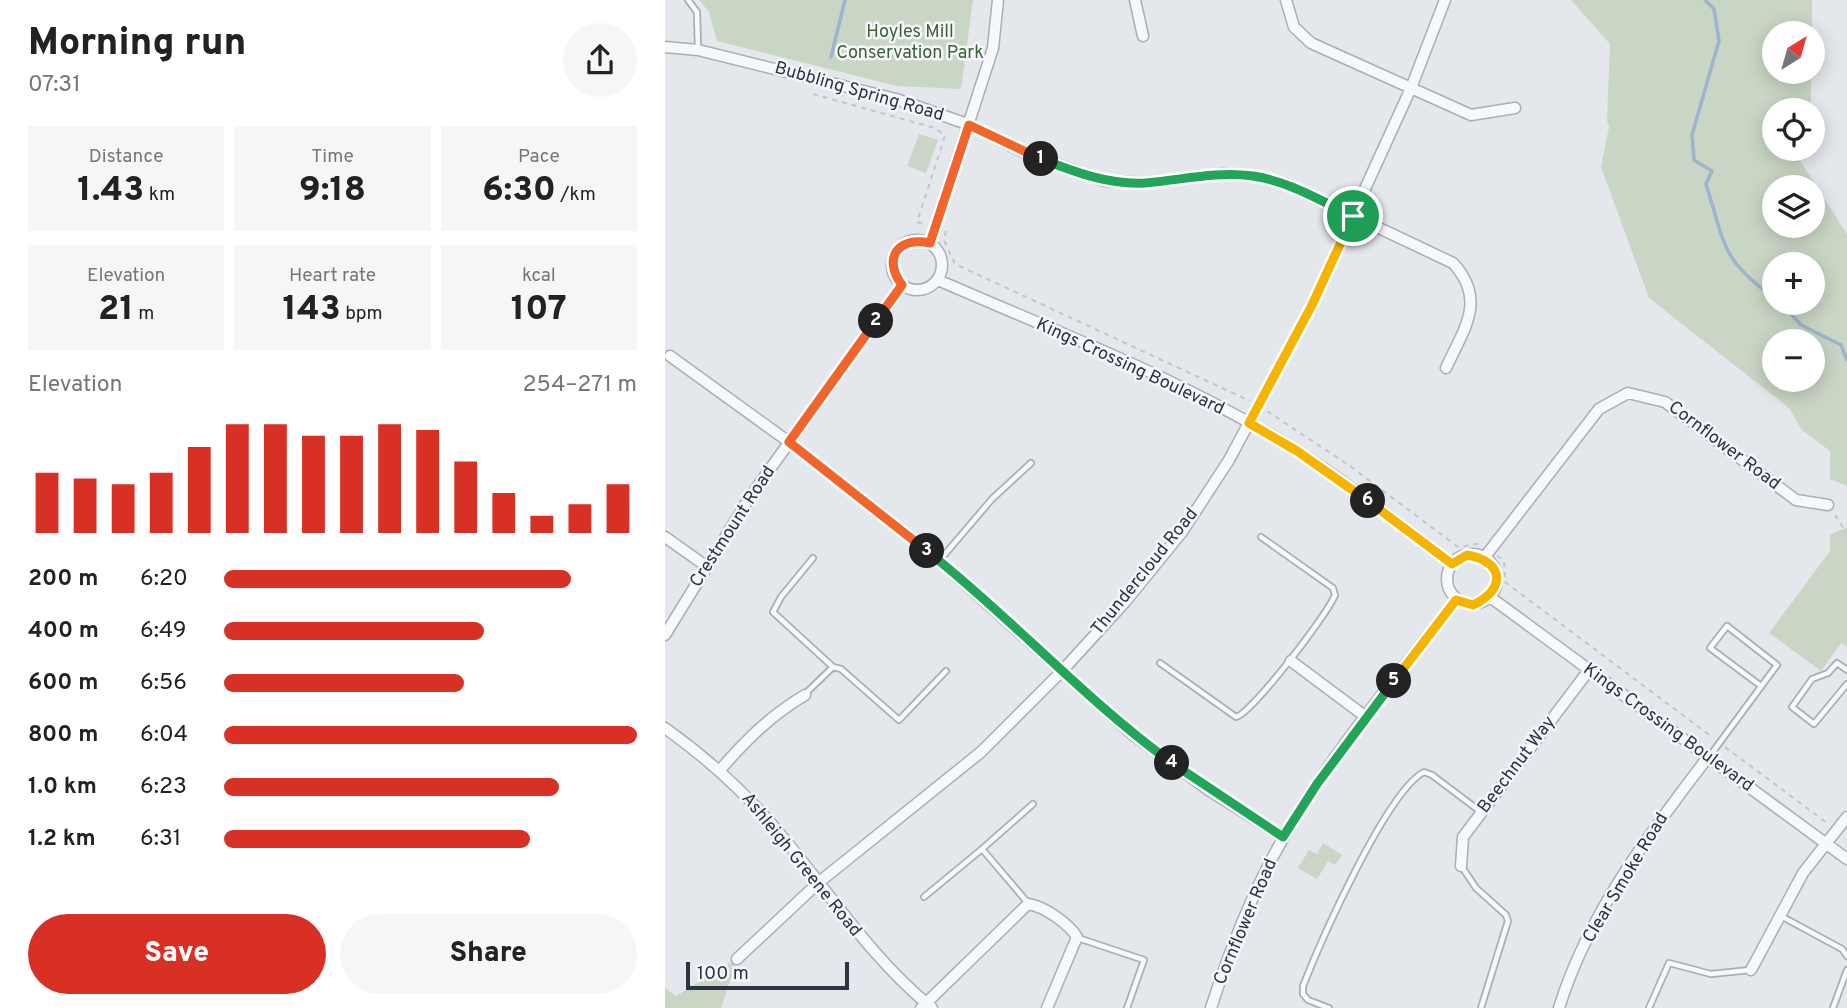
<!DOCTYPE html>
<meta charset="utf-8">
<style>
body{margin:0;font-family:Overpass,sans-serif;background:#f6f6f6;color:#222;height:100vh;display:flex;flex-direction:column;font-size:26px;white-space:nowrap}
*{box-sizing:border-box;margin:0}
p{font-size:23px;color:#767676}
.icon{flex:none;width:38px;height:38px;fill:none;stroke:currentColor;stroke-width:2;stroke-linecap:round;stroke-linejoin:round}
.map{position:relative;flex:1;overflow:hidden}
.panel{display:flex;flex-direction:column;background:#fff;width:665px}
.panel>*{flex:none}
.needle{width:46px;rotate:37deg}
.controls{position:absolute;left:1097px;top:21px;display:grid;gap:14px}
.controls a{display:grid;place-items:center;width:63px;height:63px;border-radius:50%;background:#fff;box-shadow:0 4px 18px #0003;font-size:35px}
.scale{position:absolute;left:21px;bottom:18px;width:163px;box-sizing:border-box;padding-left:7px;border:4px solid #2b3445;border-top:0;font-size:19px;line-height:24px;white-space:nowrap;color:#2b3445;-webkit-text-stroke:5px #f4f6f9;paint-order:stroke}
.pin{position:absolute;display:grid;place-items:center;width:60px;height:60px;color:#fff;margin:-30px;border:4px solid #fff;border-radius:50%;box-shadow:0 2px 7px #0007}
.km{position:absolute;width:35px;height:35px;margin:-18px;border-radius:50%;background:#222;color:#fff;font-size:19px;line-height:35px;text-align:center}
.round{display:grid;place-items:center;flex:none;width:74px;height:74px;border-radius:37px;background:#f6f6f6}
.summary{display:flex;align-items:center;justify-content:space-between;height:119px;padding:0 28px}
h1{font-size:38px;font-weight:800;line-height:52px}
.stats{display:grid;grid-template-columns:repeat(3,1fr);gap:10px;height:119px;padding:7px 28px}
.stats div{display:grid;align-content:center;border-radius:0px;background:#f6f6f6;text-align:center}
.stats b{font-size:35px;font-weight:800}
.stats small{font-size:19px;font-weight:400}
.stats p{font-size:19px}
.chart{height:196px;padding:14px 28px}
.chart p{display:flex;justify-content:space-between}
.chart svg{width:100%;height:126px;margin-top:7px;stroke:#d93025;stroke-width:6}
.cta{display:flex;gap:14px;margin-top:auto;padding:14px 28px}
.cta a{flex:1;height:80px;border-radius:42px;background:#d93025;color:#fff;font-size:28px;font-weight:800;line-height:80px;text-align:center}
.cta a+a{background:#f6f6f6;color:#222}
ul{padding:0 28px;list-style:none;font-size:23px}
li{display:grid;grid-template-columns:112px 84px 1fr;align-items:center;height:52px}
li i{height:18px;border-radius:9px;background:#d93025}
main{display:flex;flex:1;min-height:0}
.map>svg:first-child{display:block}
</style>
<main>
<section class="panel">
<div class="summary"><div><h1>Morning run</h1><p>07:31</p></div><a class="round"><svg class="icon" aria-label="share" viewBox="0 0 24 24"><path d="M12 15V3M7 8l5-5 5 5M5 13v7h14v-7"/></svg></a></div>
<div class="stats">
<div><p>Distance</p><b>1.43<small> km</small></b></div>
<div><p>Time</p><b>9:18</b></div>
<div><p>Pace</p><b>6:30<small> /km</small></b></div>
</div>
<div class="stats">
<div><p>Elevation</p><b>21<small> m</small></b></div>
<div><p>Heart rate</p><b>143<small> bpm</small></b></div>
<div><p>kcal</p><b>107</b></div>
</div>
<div class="chart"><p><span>Elevation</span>254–271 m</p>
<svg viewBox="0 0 160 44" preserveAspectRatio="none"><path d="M5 44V23M15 44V25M25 44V27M35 44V23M45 44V14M55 44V6M65 44V6M75 44V10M85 44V10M95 44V6M105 44V8M115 44V19M125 44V30M135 44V38M145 44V34M155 44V27"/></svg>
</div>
<ul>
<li><b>200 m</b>6:20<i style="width:84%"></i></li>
<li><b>400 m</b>6:49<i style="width:63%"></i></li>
<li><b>600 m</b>6:56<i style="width:58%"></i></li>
<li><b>800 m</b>6:04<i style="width:100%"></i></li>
<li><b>1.0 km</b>6:23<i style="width:81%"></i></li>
<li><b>1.2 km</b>6:31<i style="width:74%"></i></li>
</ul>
<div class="cta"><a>Save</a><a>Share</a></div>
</section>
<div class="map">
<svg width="1182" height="1008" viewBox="0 0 1182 1008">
<rect width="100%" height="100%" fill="#e4e7ec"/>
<!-- green -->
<path fill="#c9d6c5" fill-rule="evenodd" d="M 34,0 L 308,0 L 296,89 L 232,86 L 52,41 L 44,12 Z
M 906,0 L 1147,0 L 1147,33 L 1110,33 L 1110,72 L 1146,72 L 1146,100 L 1141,110 L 1110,110 L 1110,149 L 1134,149 L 1133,158 L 1182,234 L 1182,486 L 1165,479 L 1165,451 L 1137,430 L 1124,408 L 984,298 L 936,167 L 944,127 L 942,120 L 945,44 ZM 1110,187 L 1148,187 L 1148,226 L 1110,226 ZM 1110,264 L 1148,264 L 1148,303 L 1110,303 ZM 1110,341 L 1148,341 L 1148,380 L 1110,380 Z
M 254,134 L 273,140 L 261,173 L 242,166 Z
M 1182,527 L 1182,647 L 1176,643 L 1156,671 L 1104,633 L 1165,551 L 1165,535 Z
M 658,843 L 677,855 L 670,865 L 663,861 L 652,879 L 633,868 L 644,850 L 652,854 Z
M 72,959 L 56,1008 L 0,1008 L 0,988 L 11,996 Z"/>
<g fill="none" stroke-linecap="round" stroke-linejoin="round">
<!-- stream -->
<path stroke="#9fb4cc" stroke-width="3.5" d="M 1040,0 L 1049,9 L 1054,41 L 1027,135 L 1029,160 L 1047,171 L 1041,184 C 1060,243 1055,260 1110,298
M 166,57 L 180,0
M 1116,303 L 1136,325 L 1176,345 L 1182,360"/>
<defs>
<path id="lane" d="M 23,0 L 32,12 L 33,49
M 148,558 L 116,597 L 108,612 L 168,667
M 275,560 L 327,499 L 366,463
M 495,663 L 571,717 C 586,714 663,614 670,595 L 668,588 L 596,537
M 1182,670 L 1172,663 L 1163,673 L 1147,679 L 1127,707 L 1149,724 L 1182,684
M 140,694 L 168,667 L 176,669 L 234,720 L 281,671
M 1044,757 L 1112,665 L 1062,626 L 1045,648 L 1096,686
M 317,849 L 368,804
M 797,867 L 811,888 L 841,915 L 843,921 L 816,1008
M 259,897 L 317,849 L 363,903
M 1114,915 L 1177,949 L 1182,956
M 413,938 L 479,960 L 462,1008
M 664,1008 L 643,1000 L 638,994 L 638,986 C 655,943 721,792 759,772 L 767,775 L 816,812
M 984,1008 L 1004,963 L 1046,974 L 1085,970
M 1168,1008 L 1182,970"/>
<path id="street" d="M 470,0 L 478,36
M 621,0 L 629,27 L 646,43 L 806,115 L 850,108
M 0,47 L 33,50 L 231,99 L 305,125 L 356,151 L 439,181 L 480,183 L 558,174 L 589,176 L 621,184 L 788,263 C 822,300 799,329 781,368
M227 265a25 25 0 1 1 50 0a25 25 0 1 1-50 0Z
M 265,243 L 328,48 L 333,0
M 273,280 C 394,333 520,380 632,451 C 686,485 736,526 787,564
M 5,356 L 124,442 L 269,556 L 467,734 L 545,791 L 618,837
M 0,537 L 41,566
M782 579a25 25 0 1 1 50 0a25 25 0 1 1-50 0Z
M 819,558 L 934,409 L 963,393 L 1000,402 L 1131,500 L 1163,505
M 825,597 L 1182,859
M 0,635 L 85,497 L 237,285
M 626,661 L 701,717
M 0,728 C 45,760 85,797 120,840 C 168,898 208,960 267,1008
M 55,770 C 81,740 105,716 140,695
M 796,866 L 798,837 L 924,670
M 72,959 L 153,883 L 316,752 L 396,672 L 460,602 L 517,532 L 564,460 L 647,305 L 746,88 L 780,0
M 1086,970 L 1138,873 L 1182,817
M 256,1008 L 363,904 C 379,906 404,924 412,937 L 382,1008
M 546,1008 C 565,949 588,890 619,837 C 667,752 732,677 791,600
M 894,1008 C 923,914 984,834 1043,757"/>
</defs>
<!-- lane casing -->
<use href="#lane" stroke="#a9aeb7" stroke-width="8"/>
<!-- street casing -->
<use href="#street" stroke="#a9aeb7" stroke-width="13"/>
<!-- path -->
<path stroke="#c2c5cb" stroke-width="2" stroke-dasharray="5 5" stroke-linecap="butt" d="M 148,94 L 270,128 L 280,136 L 252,222 L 259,224
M 281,231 L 279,240 L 290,264 L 585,401
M 602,411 L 685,466 L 793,547 L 818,543
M 1170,515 L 1182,533
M 832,556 L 839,560 L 840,582 L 1047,737
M 1060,747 L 1162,823"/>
<!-- lane -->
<use href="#lane" stroke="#f7f8fa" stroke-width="4.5"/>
<!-- street -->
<use href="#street" stroke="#f7f8fa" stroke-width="10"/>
</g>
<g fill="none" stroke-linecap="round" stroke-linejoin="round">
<defs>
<path id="split-1" d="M 376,159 C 410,172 444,185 480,183 C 517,180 551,171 588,176 C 623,181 656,201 688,216"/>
<path id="split-2" d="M 211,321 L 237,285 C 217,258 233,236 265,243 L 304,125 L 376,159"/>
<path id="split-3" d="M 211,321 L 124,442 L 262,551"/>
<path id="split-4" d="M 262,551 C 347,618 419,699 507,763"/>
<path id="split-5" d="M 507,763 L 618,837 L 652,784 L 729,681"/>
<path id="split-6" d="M 703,501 L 787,564 L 802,555 C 839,561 842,589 808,605 L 791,600 L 729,681"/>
<path id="split-7" d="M 688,216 L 647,305 L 584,423 L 632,451 L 703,501"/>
</defs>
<!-- split-1 casing -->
<use href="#split-1" stroke="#fff" stroke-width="14"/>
<!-- split-2 casing -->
<use href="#split-2" stroke="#fff" stroke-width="14"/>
<!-- split-3 casing -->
<use href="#split-3" stroke="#fff" stroke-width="14"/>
<!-- split-4 casing -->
<use href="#split-4" stroke="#fff" stroke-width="14"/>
<!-- split-5 casing -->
<use href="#split-5" stroke="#fff" stroke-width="14"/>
<!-- split-6 casing -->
<use href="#split-6" stroke="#fff" stroke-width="14"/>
<!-- split-7 casing -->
<use href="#split-7" stroke="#fff" stroke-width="14"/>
<!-- split-1 -->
<use href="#split-1" stroke="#22a559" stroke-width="9"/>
<!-- split-2 -->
<use href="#split-2" stroke="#f0652b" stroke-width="9"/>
<!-- split-3 -->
<use href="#split-3" stroke="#f0652b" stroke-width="9"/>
<!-- split-4 -->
<use href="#split-4" stroke="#22a559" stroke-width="9"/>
<!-- split-5 -->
<use href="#split-5" stroke="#22a559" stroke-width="9"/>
<!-- split-6 -->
<use href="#split-6" stroke="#f5b400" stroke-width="9"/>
<!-- split-7 -->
<use href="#split-7" stroke="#f5b400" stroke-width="9"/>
</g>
<g text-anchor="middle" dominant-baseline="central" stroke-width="5" stroke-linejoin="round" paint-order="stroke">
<!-- park labels -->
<g font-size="18" fill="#3f6138" stroke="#f4f6f9">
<text x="245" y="32">Hoyles Mill<tspan x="245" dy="21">Conservation Park</tspan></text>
</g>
<!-- street labels -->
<g font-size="18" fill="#2b3445" stroke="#f4f6f9">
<text transform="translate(194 92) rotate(16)">Bubbling Spring Road</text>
<text transform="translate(465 367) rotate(25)">Kings Crossing Boulevard</text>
<text transform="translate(1059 446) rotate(37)">Cornflower Road</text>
<text transform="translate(68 527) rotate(-57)">Crestmount Road</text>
<text transform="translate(480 572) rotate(-51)">Thundercloud Road</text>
<text transform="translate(1003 728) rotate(36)">Kings Crossing Boulevard</text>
<text transform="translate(852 765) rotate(-53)">Beechnut Way</text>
<text transform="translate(136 865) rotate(51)">Ashleigh Greene Road</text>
<text transform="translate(961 878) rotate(-59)">Clear Smoke Road</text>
<text transform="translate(581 922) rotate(-67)">Cornflower Road</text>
</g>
</g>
</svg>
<div class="controls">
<a><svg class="needle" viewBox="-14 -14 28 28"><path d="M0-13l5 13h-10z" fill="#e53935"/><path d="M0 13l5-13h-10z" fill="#767676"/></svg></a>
<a><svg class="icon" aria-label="locate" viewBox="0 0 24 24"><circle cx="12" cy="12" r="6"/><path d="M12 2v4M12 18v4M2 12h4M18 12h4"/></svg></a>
<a><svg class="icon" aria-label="layers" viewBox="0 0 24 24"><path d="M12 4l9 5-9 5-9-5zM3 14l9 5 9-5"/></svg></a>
<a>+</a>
<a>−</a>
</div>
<div class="scale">100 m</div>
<div class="pin" style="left:688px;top:216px;background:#1e9e55"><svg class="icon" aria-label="arrive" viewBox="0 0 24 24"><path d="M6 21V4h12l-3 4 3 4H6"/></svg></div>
<b class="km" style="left:376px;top:159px">1</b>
<b class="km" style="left:211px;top:321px">2</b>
<b class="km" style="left:262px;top:551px">3</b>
<b class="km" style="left:507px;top:763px">4</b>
<b class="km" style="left:729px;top:681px">5</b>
<b class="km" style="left:703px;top:501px">6</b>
</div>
</main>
